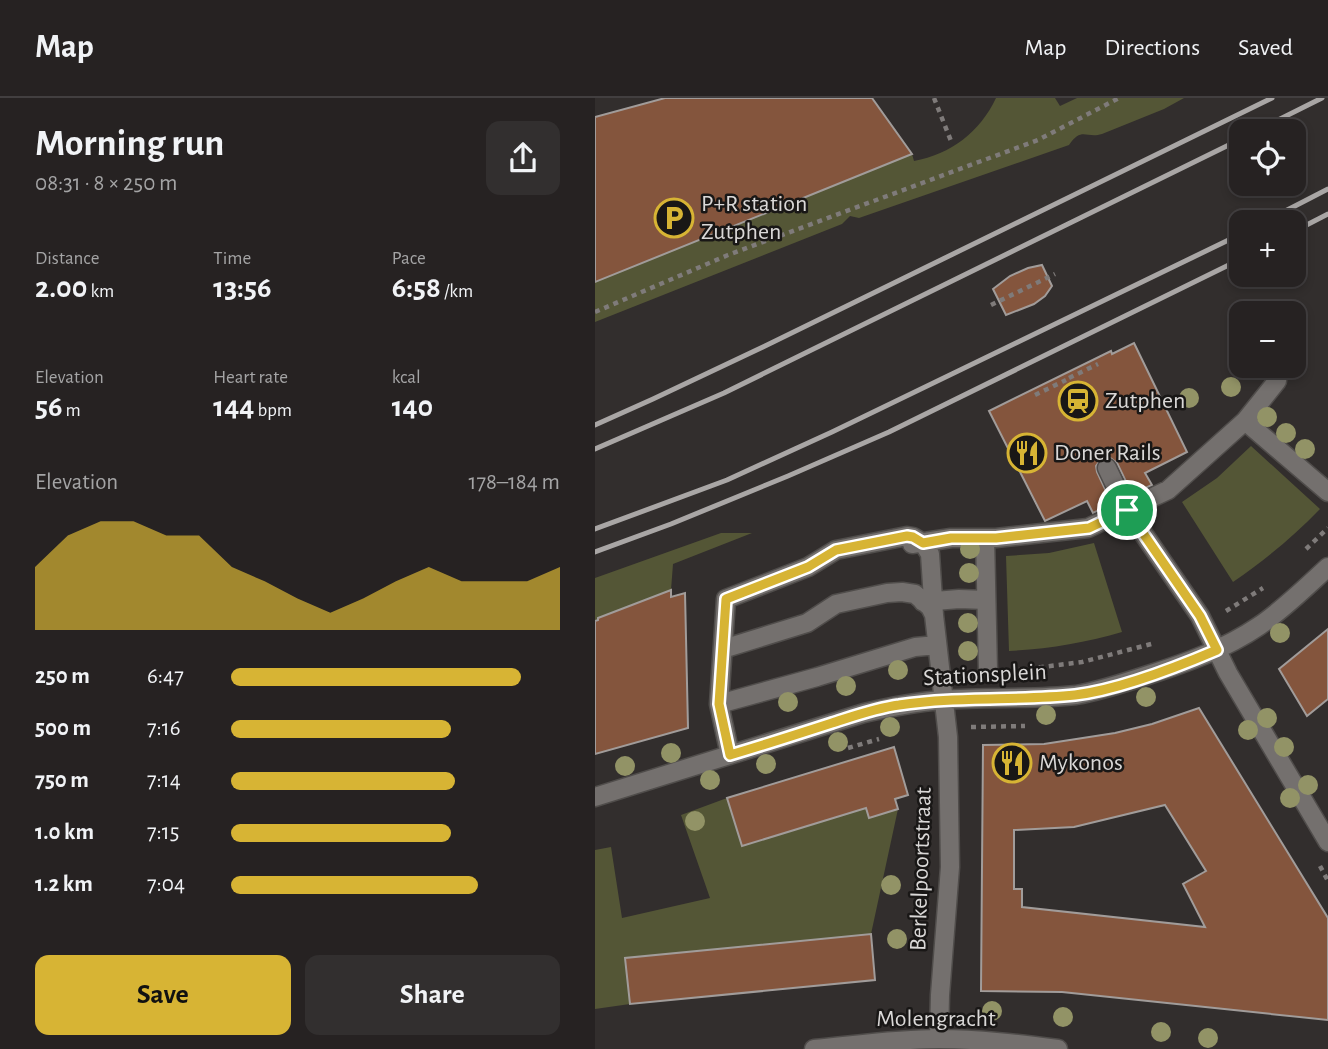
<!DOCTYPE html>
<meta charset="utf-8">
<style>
body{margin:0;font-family:"Alegreya Sans",sans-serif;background:#322f2f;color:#f1f3f6;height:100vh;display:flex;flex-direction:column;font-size:26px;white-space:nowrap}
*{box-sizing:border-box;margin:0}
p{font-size:23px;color:#a4a4a5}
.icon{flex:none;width:38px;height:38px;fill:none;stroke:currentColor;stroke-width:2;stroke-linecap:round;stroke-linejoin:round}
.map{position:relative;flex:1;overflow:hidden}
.panel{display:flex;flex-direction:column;background:#262222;width:595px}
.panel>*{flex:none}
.buttons{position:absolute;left:634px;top:21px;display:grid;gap:14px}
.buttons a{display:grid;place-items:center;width:77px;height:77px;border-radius:14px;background:#262222;box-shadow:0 4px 10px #0003,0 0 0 2px #423f40;font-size:35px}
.pin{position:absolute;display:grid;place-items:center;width:60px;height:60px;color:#fff;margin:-30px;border:4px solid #fff;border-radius:50%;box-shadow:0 2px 7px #0007}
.round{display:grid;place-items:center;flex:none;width:74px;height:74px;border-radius:14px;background:#322f2f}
.summary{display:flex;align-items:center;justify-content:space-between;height:119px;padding:0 35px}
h1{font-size:38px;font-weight:700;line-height:52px}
.metrics{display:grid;grid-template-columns:repeat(3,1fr);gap:10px;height:119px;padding:7px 35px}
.metrics div{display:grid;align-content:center}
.metrics b{font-size:30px;font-weight:700}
.metrics small{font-size:19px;font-weight:400}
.metrics p{font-size:19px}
.chart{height:196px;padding:14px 35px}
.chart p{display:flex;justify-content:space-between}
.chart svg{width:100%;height:126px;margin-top:7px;fill:#d7b434;opacity:.7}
.action{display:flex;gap:14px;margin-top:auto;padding:14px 35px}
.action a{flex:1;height:80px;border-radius:14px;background:#d7b434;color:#111;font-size:28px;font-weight:700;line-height:80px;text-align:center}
.action a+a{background:#322f2f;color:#f1f3f6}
ul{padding:0 35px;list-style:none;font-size:23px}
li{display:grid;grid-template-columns:112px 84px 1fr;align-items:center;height:52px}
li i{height:18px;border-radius:9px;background:#d7b434}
header{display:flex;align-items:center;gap:42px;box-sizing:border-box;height:98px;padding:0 35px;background:#262222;border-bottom:2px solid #423f40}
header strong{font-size:33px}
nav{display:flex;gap:38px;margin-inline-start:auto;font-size:24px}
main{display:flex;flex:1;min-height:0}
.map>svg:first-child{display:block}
</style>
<header>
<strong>Map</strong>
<nav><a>Map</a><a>Directions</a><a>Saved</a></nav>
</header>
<main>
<section class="panel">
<div class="summary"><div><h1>Morning run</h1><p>08:31 · 8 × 250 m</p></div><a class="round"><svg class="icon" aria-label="share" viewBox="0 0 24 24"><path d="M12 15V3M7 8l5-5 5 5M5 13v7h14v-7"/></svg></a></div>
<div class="metrics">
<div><p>Distance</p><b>2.00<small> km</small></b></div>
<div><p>Time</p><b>13:56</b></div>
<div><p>Pace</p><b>6:58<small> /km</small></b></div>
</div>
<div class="metrics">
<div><p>Elevation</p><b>56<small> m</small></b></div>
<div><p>Heart rate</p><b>144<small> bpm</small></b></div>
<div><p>kcal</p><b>140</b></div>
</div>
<div class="chart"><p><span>Elevation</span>178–184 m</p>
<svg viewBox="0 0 160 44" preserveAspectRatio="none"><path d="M0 44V22L10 11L20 6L30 6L40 11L50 11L60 22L70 27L80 33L90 38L100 33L110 27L120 22L130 27L140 27L150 27L160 22V44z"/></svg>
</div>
<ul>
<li><b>250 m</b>6:47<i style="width:88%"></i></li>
<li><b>500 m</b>7:16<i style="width:67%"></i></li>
<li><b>750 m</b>7:14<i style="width:68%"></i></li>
<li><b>1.0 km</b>7:15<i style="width:67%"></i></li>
<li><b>1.2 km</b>7:04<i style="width:75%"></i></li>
</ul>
<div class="action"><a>Save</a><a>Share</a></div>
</section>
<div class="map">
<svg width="733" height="951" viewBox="0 0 733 951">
<rect width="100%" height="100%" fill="#322e2d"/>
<!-- green -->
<path fill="#545636" d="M 401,0 L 460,0 L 465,8 L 482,0 L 589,0 L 569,11 L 507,36 C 491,41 487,28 474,47 L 264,120 L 255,118 L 247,126 L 0,224 L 0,184 L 317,56 L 319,63 C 356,56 385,34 401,0 Z
M 656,348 L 725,411 C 698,439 670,462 638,484 L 587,404 L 622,380 Z
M 126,435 L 157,435 L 78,466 L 76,492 L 0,523 L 0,480 Z
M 499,445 L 527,534 C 489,545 453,551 414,553 L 411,458 L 454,455 Z
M 132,700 L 147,748 L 271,710 L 274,720 L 303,711 L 276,836 L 31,860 L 35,906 L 0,911 L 0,752 L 16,749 L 27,820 L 115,800 L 86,717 Z"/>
<!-- building -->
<path fill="#84553d" stroke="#a19c9a" stroke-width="2" fill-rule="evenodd" d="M 70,0 L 277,0 L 317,56 L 0,184 L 0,19 Z
M 447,167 L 457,188 L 450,198 L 439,206 L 411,217 L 398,191 L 415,178 L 433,170 Z
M 539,245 L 592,354 L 550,375 L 557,387 L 537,396 L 522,365 L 514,359 L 507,360 L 501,368 L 502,374 L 517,406 L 498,415 L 492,403 L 450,423 L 394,313 L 516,253 L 517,256 Z
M 76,492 L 76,499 L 90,495 L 93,630 L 0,656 L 0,523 L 3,522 L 3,520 Z
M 733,531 L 733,601 L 712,618 L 684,571 Z
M 604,610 L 733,820 L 733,922 L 467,894 L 386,893 L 388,647 L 449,646 L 520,635 L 557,626 ZM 570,707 L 611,773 L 588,786 L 610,829 L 427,809 L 427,791 L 419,791 L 419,732 L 479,729 Z
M 299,649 L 313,697 L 300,701 L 303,711 L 274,720 L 271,710 L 147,748 L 132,700 Z
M 276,836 L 280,882 L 35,906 L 30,860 Z"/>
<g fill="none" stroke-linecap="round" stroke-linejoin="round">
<defs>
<path id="minor" d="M 650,323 L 733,394
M 512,370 L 532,412 L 605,518 L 633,575 L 733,744
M 390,440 L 393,573
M 317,446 L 356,440 L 401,440 L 493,430 L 573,392 L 650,323 L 682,283
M 328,504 L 364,501 L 391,502
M 128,551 L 212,525 L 241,506 L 292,495 L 307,494 L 320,496 L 335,509 L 339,517
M 124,606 L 222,579 L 320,549 L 342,547
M 135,657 L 124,606 L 131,501 L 213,469 L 241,452 L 312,438 L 318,439 L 328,445 L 335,456 L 339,517 L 353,639 L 355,769 L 345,897 L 344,941
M 0,699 L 269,615 C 295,609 321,604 347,602 C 392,598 436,602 481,597 C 505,593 529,585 553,577 C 591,565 630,551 664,528 C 689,511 711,489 733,469
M 219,951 C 261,947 302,941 344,941 C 384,941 424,946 463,951"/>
</defs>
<!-- minor casing -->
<use href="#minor" stroke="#504d4b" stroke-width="21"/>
<!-- path -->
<path stroke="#7f7b7a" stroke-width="4.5" stroke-dasharray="5 5" stroke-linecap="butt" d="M 339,0 L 356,43
M 396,207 L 460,176
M 0,214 L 133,157 L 443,42 L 524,0
M 474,280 L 503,266
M 440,297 L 471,282
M 711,451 L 733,430
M 631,513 L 668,490
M 424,572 L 487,564 L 560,545
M 376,629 L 430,628
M 253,650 L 284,641
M 725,768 L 733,783"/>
<!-- minor -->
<use href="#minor" stroke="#74706e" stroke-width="18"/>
<!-- rail -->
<path stroke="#a9a6a5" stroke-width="5" d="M 661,33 L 727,0
M 669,124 L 733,91
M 698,134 L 733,116
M 0,327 L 58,301 L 170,248 L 677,0
M 0,351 L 129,295 L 646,41
M 0,431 L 132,382 L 237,334 L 646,136
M 0,454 L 76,426 L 193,378 L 294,334 L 646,161"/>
</g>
<!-- trees -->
<g fill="#929366">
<circle cx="636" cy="289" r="10"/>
<circle cx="594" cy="300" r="10"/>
<circle cx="672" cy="319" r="10"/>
<circle cx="691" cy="335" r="10"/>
<circle cx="710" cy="351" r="10"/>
<circle cx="375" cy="451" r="10"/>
<circle cx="374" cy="475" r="10"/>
<circle cx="373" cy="525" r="10"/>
<circle cx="685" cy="535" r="10"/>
<circle cx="373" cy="553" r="10"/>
<circle cx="303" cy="572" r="10"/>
<circle cx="251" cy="588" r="10"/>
<circle cx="551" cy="599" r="10"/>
<circle cx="193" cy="604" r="10"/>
<circle cx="451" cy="617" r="10"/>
<circle cx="672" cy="620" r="10"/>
<circle cx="295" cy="629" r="10"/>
<circle cx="653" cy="632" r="10"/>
<circle cx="243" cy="644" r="10"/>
<circle cx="689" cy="649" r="10"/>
<circle cx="76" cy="655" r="10"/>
<circle cx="171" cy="666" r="10"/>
<circle cx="30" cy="668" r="10"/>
<circle cx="115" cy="682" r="10"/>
<circle cx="713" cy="687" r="10"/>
<circle cx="695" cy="700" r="10"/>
<circle cx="100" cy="723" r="10"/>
<circle cx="296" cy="787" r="10"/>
<circle cx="302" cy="841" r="10"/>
<circle cx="397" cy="913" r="10"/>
<circle cx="468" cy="919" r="10"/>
<circle cx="566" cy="934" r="10"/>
<circle cx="613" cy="940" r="10"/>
</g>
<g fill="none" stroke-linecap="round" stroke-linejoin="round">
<defs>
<path id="route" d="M 532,412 L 605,518 L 622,552 C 582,569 523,592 480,597 C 421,603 362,598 304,607 C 281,610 259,618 237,625 C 203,636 169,647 135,657 L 124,606 L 131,501 L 213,469 L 241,452 L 312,438 L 318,439 L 328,445 L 356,440 L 401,440 L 494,430 Z"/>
</defs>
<!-- route casing -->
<use href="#route" stroke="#fff" stroke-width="14"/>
<!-- route -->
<use href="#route" stroke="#d7b434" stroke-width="9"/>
</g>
<!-- icons -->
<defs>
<symbol id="parking-ring" viewBox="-11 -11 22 22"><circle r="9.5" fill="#191716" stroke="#d7b434" stroke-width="1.5"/><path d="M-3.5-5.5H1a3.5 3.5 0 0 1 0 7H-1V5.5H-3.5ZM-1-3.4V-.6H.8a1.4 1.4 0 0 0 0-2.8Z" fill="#d7b434"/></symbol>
<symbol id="station-ring" viewBox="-11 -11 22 22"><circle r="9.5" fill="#191716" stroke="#d7b434" stroke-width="1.5"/><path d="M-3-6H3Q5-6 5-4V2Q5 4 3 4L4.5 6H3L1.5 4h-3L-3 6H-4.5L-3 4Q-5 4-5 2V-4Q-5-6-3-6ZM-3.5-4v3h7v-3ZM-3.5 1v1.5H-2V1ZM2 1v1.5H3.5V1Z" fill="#d7b434"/></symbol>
<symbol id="restaurant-ring" viewBox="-11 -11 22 22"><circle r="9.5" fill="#191716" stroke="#d7b434" stroke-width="1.5"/><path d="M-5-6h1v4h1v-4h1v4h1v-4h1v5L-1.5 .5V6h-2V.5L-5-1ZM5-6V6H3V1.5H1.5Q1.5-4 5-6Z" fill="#d7b434"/></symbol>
</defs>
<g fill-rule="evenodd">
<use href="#parking-ring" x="57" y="98" width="44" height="44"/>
<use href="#station-ring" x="461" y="281" width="44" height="44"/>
<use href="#restaurant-ring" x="410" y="333" width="44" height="44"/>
<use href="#restaurant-ring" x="395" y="643" width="44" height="44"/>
</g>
<g text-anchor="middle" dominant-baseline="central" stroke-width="5" stroke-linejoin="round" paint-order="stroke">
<!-- poi labels -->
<g font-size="24" fill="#dad8d7" stroke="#191716" text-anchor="start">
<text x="106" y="106">P+R station<tspan x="106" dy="28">Zutphen</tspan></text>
<text x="510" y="303">Zutphen</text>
<text x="459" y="355">Doner Rails</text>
<text x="444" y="665">Mykonos</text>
</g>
<!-- street labels -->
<g font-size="24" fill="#dad8d7" stroke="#191716">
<text transform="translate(390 577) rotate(-3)">Stationsplein</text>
<text transform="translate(326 771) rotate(-88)">Berkelpoortstraat</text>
<text x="341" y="921">Molengracht</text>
</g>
</g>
</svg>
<div class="buttons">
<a><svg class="icon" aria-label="locate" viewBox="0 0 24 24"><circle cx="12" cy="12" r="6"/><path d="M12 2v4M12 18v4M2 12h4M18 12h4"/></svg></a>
<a>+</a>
<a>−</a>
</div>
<div class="pin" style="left:532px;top:412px;background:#1e9e55"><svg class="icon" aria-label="arrive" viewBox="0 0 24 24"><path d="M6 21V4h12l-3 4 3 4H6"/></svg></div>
</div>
</main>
